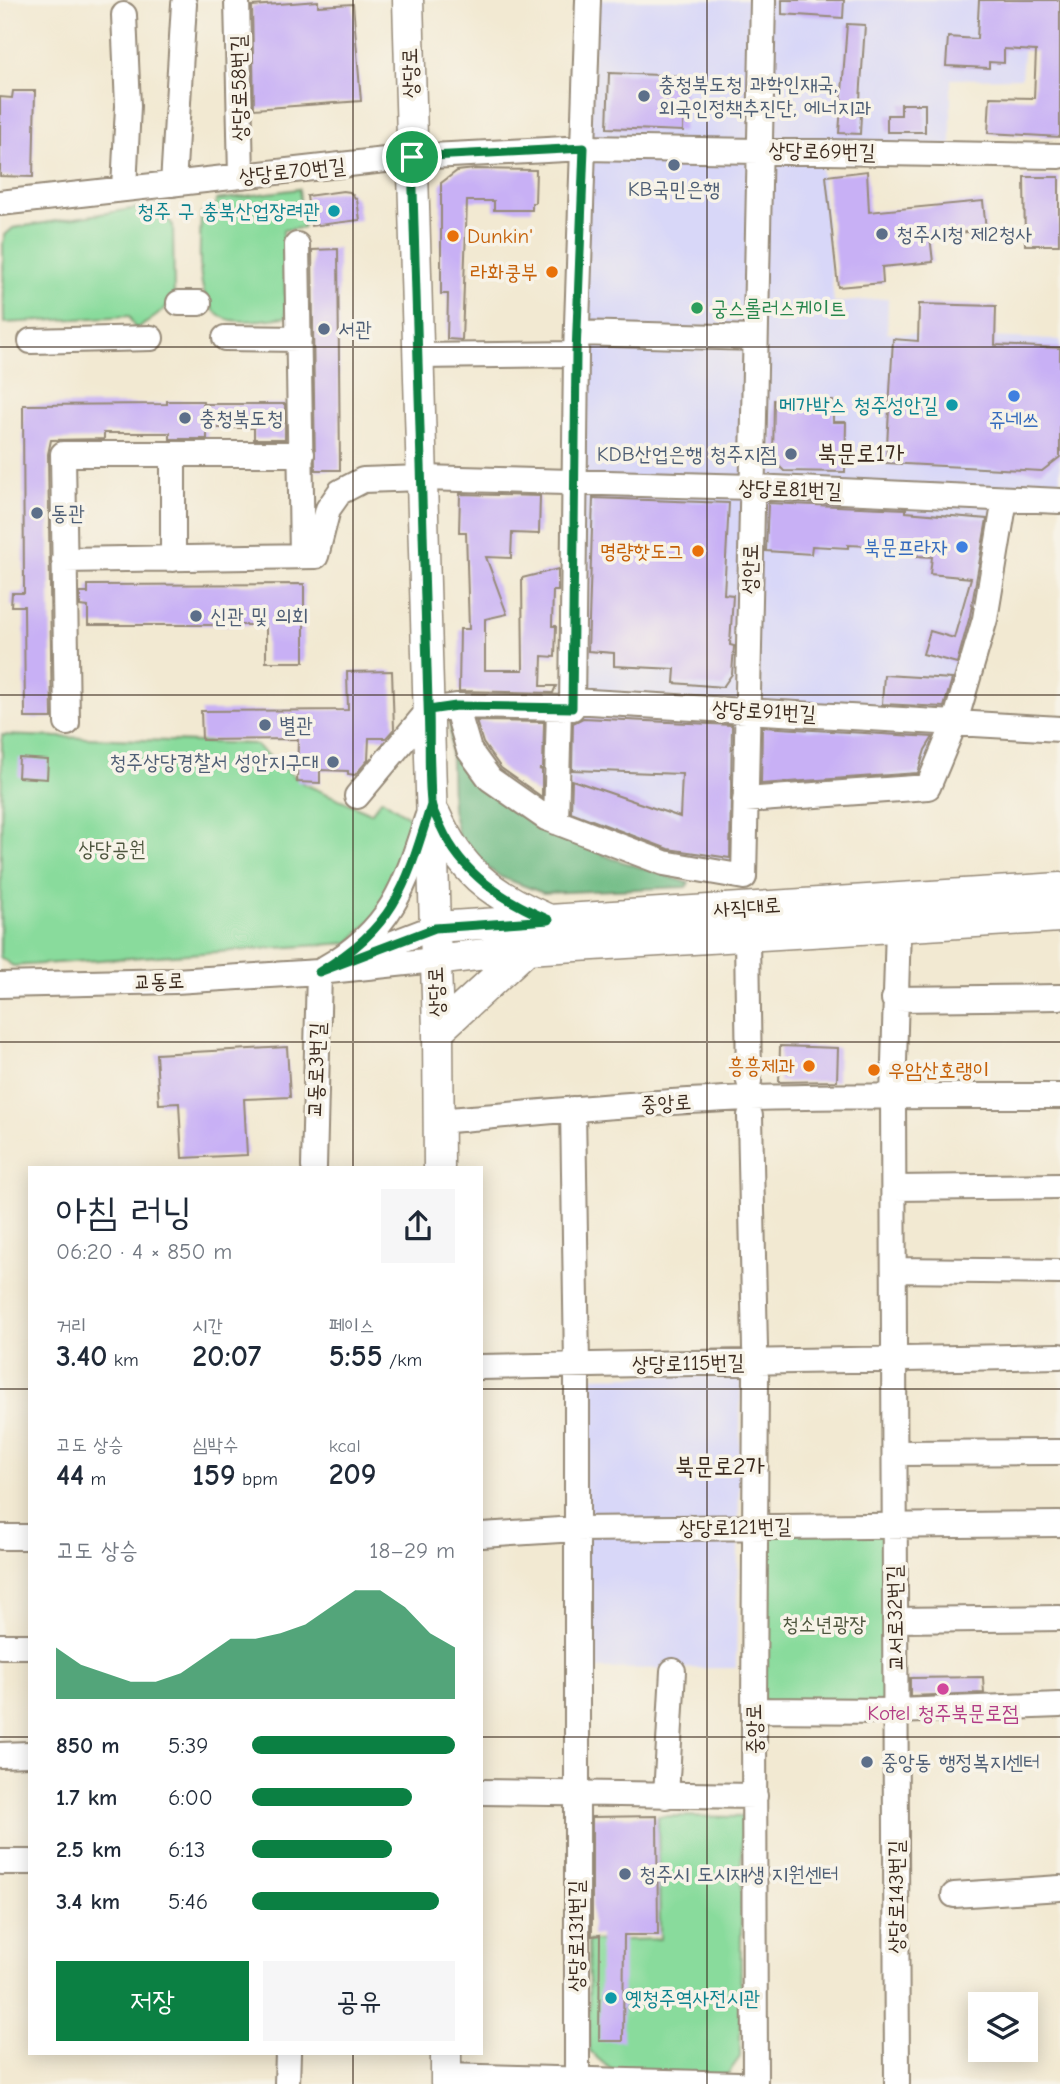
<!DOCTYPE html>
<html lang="ko">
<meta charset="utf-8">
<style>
body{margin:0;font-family:"Comic Neue","Poor Story",sans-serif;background:#f6f6f7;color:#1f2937;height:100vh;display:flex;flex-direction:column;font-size:26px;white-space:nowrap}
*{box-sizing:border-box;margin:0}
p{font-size:23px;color:#747a83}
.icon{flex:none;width:38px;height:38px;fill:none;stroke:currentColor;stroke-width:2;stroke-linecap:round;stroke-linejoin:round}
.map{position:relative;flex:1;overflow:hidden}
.sheet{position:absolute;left:28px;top:1166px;width:455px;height:889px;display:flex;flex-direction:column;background:#fff;border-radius:0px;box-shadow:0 4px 18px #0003}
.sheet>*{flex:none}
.buttons{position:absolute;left:968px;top:1992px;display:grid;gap:14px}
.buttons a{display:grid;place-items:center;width:70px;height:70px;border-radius:0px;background:#fff;box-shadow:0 4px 18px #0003;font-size:35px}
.pin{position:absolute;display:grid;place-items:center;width:60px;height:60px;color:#fff;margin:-30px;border:4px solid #fff;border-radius:50%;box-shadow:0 2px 7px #0007}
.round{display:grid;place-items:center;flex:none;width:74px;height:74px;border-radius:0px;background:#f6f6f7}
.overview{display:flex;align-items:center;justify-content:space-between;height:119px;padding:0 28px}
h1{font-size:38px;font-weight:600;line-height:52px}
.stats{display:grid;grid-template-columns:repeat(3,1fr);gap:10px;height:119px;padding:7px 28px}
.stats div{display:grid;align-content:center}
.stats b{font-size:30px;font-weight:600}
.stats small{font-size:19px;font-weight:400}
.stats p{font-size:19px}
.chart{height:196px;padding:14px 28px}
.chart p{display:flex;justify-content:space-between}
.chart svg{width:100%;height:126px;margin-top:7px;fill:#0b8043;opacity:.7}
.cta{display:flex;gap:14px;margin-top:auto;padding:14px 28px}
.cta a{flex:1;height:80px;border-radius:0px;background:#0b8043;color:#fff;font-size:28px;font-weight:600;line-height:80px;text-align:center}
.cta a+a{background:#f6f6f7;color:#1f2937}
ul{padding:0 28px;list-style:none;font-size:23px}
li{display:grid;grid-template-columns:112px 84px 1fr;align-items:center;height:52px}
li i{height:18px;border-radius:9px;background:#0b8043}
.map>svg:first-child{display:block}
</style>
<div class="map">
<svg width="1060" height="2084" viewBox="0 0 1060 2084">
<rect width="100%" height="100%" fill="#f7f3e8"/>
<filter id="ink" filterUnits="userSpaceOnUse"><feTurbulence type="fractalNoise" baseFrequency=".0143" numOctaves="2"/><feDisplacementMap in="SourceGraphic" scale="14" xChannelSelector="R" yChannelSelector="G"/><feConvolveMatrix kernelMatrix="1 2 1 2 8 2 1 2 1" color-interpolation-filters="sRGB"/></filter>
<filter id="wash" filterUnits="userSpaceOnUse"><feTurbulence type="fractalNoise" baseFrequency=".00686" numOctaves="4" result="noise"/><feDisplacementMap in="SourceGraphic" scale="28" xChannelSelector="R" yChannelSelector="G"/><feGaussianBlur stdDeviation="1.57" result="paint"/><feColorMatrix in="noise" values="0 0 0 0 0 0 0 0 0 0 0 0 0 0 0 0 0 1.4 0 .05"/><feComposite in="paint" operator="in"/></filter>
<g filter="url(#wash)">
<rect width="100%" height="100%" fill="#f2e9d2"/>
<!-- built -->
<path fill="#d8d7f8" d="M 596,0 L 1028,0 L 1021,78 L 951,79 L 951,146 L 819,145 L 834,303 L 888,298 L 887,333 L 1060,340 L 1060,494 L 1003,493 L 987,594 L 925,783 L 736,805 L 735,882 L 558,829 Z
M 741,1374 L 736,1668 L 584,1669 L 583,1377 Z"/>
<!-- green -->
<path fill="#89db9c" stroke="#62825d" stroke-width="2" d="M 299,189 L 303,228 L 283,230 L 286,317 C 269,319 248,323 231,320 C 190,311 201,244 201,213 L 215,211 L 216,200 Z
M 156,205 L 173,225 L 174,298 C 164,311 150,322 135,329 L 129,316 L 4,323 L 3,243 L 5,235 L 13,228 Z
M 2,735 L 254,744 L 304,784 L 371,813 L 382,799 L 416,822 L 387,904 L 349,943 L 13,966 L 0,957 Z
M 890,1529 L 892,1706 L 772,1705 L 758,1696 L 756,1551 L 768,1533 Z
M 658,1816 L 742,1817 L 740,2057 L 727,2075 L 614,2072 L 590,2052 L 588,1941 L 660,1939 Z"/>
<!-- forest -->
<path fill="#6ebb84" stroke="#547251" stroke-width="2" d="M 450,718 L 540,826 L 611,858 L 689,883 L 686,887 L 543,893 L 501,877 L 476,860 L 459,839 L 452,809 Z"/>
<g id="blocks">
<!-- building -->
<path fill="#c8b0f5" d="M 782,0 L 844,0 L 843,18 L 782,14 Z
M 979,0 L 1060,0 L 1060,137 L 988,133 L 990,97 L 1034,98 L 1036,51 L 1004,49 L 1004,63 L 989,62 L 989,68 L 946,66 L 948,37 L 977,39 Z
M 318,1 L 318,6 L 353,4 L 361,101 L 254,109 L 252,6 Z
M 847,24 L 865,25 L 859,115 L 861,115 L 860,134 L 839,133 Z
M 609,73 L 684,76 L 683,131 L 607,128 Z
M 13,91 L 35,91 L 33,177 L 0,176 L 0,97 L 12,98 Z
M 901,104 L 925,104 L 925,132 L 887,132 L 887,115 L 901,115 Z
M 475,169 L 536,170 L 535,203 L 532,203 L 532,210 L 494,210 L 494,201 L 467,201 L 462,340 L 447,339 L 448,294 L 441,294 L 441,183 L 457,171 Z
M 867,171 L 869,212 L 983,201 L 986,230 L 930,236 L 933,262 L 882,267 L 883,283 L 838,287 L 826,176 Z
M 1024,177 L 1059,177 L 1059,245 L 1025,245 Z
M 343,191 L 350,192 L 357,200 L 360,220 L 311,226 L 307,196 Z
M 338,249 L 340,470 L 315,470 L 312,250 Z
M 919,304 L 996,306 L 995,345 L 1060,348 L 1060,457 L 1042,471 L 886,463 L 893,339 L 918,341 Z
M 774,400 L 833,401 L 833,422 L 846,422 L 845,472 L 784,471 L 773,460 Z
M 167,401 L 203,401 L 203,404 L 285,404 L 285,439 L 254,439 L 254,428 L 207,428 L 207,439 L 170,439 L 170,433 L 104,433 L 104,439 L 51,440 L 48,454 L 52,718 L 25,718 L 24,606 L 11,606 L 12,593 L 24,593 L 23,405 L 167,404 Z
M 460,494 L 540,496 L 539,534 L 512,533 L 511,558 L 486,557 L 507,614 L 485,619 L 485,670 L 523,670 L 522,578 L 558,569 L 558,591 L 553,591 L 552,626 L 556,626 L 555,657 L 542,656 L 541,686 L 556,686 L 553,693 L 459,691 L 460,629 L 469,629 L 466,532 L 459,532 Z
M 593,498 L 729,503 L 724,594 L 733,595 L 730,645 L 734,646 L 732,674 L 723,687 L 674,683 L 675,669 L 614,666 L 614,653 L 588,651 Z
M 768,503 L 906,509 L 906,512 L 987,519 L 970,616 L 957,663 L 923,654 L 930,631 L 954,638 L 971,578 L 930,574 L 932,557 L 917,556 L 918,548 L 848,545 L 848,548 L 812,546 L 811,554 L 766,551 Z
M 304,584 L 304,662 L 266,662 L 266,625 L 88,625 L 88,607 L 80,606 L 80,593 L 88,593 L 88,585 Z
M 392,671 L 394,729 L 386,738 L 369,738 L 368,760 L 355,775 L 348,774 L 348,771 L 320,770 L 320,783 L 297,782 L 298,739 L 202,740 L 201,711 L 348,710 L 347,672 Z
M 884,675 L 952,679 L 944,707 L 882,704 Z
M 583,718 L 732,725 L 730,858 L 668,849 L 571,812 L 572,780 L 680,817 L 682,774 L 572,770 L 573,723 Z
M 476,721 L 544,722 L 543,769 L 539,769 L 542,770 L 542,797 L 501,768 L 483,743 Z
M 762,727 L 933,737 L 925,750 L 918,773 L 761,784 Z
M 19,758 L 48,760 L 47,779 L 18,777 Z
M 780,1046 L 838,1048 L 837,1081 L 779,1082 Z
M 287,1047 L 290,1097 L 244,1099 L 247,1155 L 182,1158 L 179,1103 L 159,1104 L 156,1054 Z
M 983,1677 L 984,1693 L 910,1696 L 910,1678 Z
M 657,1816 L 658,1935 L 624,1935 L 623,2041 L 599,2041 L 600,1935 L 592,1936 L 592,1817 Z"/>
</g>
</g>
<g filter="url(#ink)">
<use href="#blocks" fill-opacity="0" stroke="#968a78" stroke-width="2"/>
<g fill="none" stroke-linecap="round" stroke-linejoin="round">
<defs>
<path id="minor" d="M 237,0 L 241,176
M 124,15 L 128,106 L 124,189
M 173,184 L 184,4
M 0,203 L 412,157 L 584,148 L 1060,156
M 297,245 L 302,556
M 179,303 L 199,303
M 577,333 L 755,338
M 225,338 L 299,339
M 31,341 L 151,338
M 419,356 L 576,354
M 173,455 L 173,559
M 64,560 L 316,556 L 328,509 L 340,492 L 363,480 L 422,478 L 752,487 L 1060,501
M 572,701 L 1060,729
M 456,706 L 469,750 L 490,779 L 546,818 L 664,863 L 744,877 L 763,0
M 67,723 L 63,454 L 302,454
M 357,796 L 429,710 L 456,706 L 572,708 L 576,354 L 588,0
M 745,800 L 928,787 L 955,722 L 985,619 L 1005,499
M 556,822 L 559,708
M 747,936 L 749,1081
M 352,959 L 435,927
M 325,968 C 391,930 405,887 427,818
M 0,985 L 175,981 L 319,972 L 435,960
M 894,999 L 1060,997
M 573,1109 L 577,1365 L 577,2079
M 750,1116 L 755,1348
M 438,1121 C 543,1112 647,1102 751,1098 C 854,1095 957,1096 1060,1096
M 314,1167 L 319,972
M 894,1188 L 1060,1186
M 894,1270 L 1060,1272
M 481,1367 L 1060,1356
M 895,1453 L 1060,1452
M 481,1535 L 576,1529 L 1060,1524
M 0,1537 L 30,1537
M 895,1620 L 1060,1618
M 0,1646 L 30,1646
M 754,1710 L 896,1711 L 1060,1705
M 0,1755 L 30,1754
M 481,1792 L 755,1796
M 666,1796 L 673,1671
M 0,1862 L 30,1862
M 954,1895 L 1060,1888
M 446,2076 L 739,2084
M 287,2084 L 288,2053
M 755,2084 L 754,1710 L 756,1375
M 897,2084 L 893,1096 L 898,927"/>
<path id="major" d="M 408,0 L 438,1031 L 439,1167
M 435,814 C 460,870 490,894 545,918
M 435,927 L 1060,888
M 435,960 L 527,949 L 1060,917
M 438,1031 L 527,949
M 446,2053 L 446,2084"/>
</defs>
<!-- minor casing -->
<use href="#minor" stroke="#968a78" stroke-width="28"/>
<!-- major casing -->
<use href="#major" stroke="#968a78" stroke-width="33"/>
<!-- minor -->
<use href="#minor" stroke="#fff" stroke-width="24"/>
<!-- major -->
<use href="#major" stroke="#fff" stroke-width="30"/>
</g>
</g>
<g fill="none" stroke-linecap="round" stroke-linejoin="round" filter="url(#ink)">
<defs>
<path id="route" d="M 412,157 L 431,805 C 406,886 396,926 319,972 L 435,928 L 549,920 C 503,900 462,874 441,827 C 437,819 432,810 431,802 C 428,772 430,740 429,710 L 456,706 L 572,708 L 576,354 L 584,148 L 412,157"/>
</defs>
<!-- route casing -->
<use href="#route" stroke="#fff" stroke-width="14"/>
<!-- route -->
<use href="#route" stroke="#0b8043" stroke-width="9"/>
</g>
<!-- grid -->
<path fill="none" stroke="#3b2a1e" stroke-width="2" stroke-opacity="0.55" d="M 353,0 L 353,1167M 707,0 L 707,2084M 0,347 L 1060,347M 0,695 L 1060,695M 0,1042 L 1060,1042M 0,1389 L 30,1389M 481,1389 L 1060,1389M 0,1737 L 30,1737M 481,1737 L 1060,1737M 353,2053 L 353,2084"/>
<!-- markers -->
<g fill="#5c6f8a" stroke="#f7f3e8" stroke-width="2.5">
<circle cx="644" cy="96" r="7"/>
<circle cx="674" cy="165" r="7"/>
<circle cx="882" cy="234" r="7"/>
<circle cx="324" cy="329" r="7"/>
<circle cx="185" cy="418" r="7"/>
<circle cx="791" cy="454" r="7"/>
<circle cx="37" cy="513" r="7"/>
<circle cx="196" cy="616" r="7"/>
<circle cx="265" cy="725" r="7"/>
<circle cx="333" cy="762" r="7"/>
<circle cx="867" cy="1762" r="7"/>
<circle cx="625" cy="1874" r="7"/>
</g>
<g fill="#0f9aa8" stroke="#f7f3e8" stroke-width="2.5">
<circle cx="334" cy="211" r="7"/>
<circle cx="952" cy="405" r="7"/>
<circle cx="611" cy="1998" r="7"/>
</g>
<g fill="#e8710a" stroke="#f7f3e8" stroke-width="2.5">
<circle cx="453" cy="236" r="7"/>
<circle cx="552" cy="272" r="7"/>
<circle cx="698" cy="551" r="7"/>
<circle cx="809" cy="1066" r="7"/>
<circle cx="874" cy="1070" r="7"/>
</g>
<circle fill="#2e9e5b" stroke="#f7f3e8" stroke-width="2.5" cx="697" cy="308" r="7"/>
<g fill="#3f7fe0" stroke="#f7f3e8" stroke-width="2.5">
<circle cx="1014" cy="396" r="7"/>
<circle cx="962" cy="547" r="7"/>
</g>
<circle fill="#d1479c" stroke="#f7f3e8" stroke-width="2.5" cx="943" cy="1689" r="7"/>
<g text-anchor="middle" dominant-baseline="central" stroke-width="7" stroke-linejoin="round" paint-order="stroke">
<!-- street labels -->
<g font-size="21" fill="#3b2a1e" stroke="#f7f3e8">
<text transform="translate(410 73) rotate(-91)">상당로</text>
<text transform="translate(239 88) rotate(-91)">상당로58번길</text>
<text transform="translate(822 151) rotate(1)">상당로69번길</text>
<text transform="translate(292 171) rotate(-6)">상당로70번길</text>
<text transform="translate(790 489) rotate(2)">상당로81번길</text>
<text transform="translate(750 569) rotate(-89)">성안로</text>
<text transform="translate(764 711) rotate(3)">상당로91번길</text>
<text transform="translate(747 907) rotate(-4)">사직대로</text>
<text transform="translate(159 981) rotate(-2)">교동로</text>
<text transform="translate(436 992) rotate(-92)">상당로</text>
<text transform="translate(316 1070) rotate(-88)">교동로3번길</text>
<text transform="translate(666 1103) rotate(-3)">중앙로</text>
<text transform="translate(688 1363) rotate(-1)">상당로115번길</text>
<text transform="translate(735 1527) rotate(-1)">상당로121번길</text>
<text transform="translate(895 1618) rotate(-91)">교서로32번길</text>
<text transform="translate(754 1729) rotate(-91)">중앙로</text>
<text transform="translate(896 1897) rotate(-90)">상당로143번길</text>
<text transform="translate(576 1936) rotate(-90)">상당로131번길</text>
</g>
<!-- service labels -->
<g font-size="21" fill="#4e5e75" stroke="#f7f3e8" text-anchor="start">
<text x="658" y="84">충청북도청 과학인재국,<tspan x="658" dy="24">외국인정책추진단, 에너지과</tspan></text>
<text x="674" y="189" text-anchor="middle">KB국민은행</text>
<text x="896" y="234">청주시청 제2청사</text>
<text x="338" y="329">서관</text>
<text x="199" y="418">충청북도청</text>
<text x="777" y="454" text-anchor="end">KDB산업은행 청주지점</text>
<text x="51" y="513">동관</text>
<text x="210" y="616">신관 및 의회</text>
<text x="279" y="725">별관</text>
<text x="319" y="762" text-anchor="end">청주상당경찰서 성안지구대</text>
<text x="881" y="1762">중앙동 행정복지센터</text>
<text x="639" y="1874">청주시 도시재생 지원센터</text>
</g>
<!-- culture labels -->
<g font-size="21" fill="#0d838f" stroke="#f7f3e8" text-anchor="end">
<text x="320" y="211">청주 구 충북산업장려관</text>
<text x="938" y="405">메가박스 청주성안길</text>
<text x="625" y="1998" text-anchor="start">옛청주역사전시관</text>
</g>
<!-- food labels -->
<g font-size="21" fill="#c56008" stroke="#f7f3e8" text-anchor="end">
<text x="467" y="236" text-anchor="start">Dunkin'</text>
<text x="538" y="272">라화쿵부</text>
<text x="684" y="551">명량핫도그</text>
<text x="795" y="1066">흥흥제과</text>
<text x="888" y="1070" text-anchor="start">우암산호랭이</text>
</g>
<!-- leisure labels -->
<g font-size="21" fill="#27864d" stroke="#f7f3e8" text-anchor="start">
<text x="711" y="308">궁스롤러스케이트</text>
</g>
<!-- shop labels -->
<g font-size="21" fill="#366cbe" stroke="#f7f3e8">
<text x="1014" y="420">쥬네쓰</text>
<text x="948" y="547" text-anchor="end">북문프라자</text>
</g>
<!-- park labels -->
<g font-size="21" fill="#4e563e" stroke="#f7f3e8">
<text x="112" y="849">상당공원</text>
<text x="824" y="1624">청소년광장</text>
</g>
<!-- hotel labels -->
<g font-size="21" fill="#b23c85" stroke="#f7f3e8">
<text x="943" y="1713">Kotel 청주북문로점</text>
</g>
<!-- quarter labels -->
<g font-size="24" fill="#3b2a1e" stroke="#f7f3e8">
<text x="861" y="453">북문로1가</text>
<text x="720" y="1466">북문로2가</text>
</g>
</g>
</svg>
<div class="buttons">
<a><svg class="icon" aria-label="layers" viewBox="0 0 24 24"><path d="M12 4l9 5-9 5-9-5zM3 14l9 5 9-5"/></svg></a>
</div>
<div class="pin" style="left:412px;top:157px;background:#1e9e55"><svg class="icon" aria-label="arrive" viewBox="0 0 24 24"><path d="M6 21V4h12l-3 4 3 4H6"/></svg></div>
<section class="sheet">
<div class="overview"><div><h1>아침 러닝</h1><p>06:20 · 4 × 850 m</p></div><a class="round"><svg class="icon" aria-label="share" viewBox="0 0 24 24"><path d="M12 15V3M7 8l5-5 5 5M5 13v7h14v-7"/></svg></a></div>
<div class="stats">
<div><p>거리</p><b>3.40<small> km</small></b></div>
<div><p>시간</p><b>20:07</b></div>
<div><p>페이스</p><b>5:55<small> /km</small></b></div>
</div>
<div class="stats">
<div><p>고도 상승</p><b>44<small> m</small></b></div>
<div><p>심박수</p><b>159<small> bpm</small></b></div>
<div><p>kcal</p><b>209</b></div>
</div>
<div class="chart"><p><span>고도 상승</span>18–29 m</p>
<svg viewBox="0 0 160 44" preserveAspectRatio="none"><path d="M0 44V26L10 32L20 35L30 38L40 38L50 35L60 29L70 23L80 23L90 21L100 18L110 12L120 6L130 6L140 12L150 21L160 26V44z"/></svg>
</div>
<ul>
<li><b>850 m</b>5:39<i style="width:100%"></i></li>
<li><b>1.7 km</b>6:00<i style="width:79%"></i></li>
<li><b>2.5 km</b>6:13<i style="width:69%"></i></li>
<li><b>3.4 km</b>5:46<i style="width:92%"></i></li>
</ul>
<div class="cta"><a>저장</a><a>공유</a></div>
</section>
</div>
